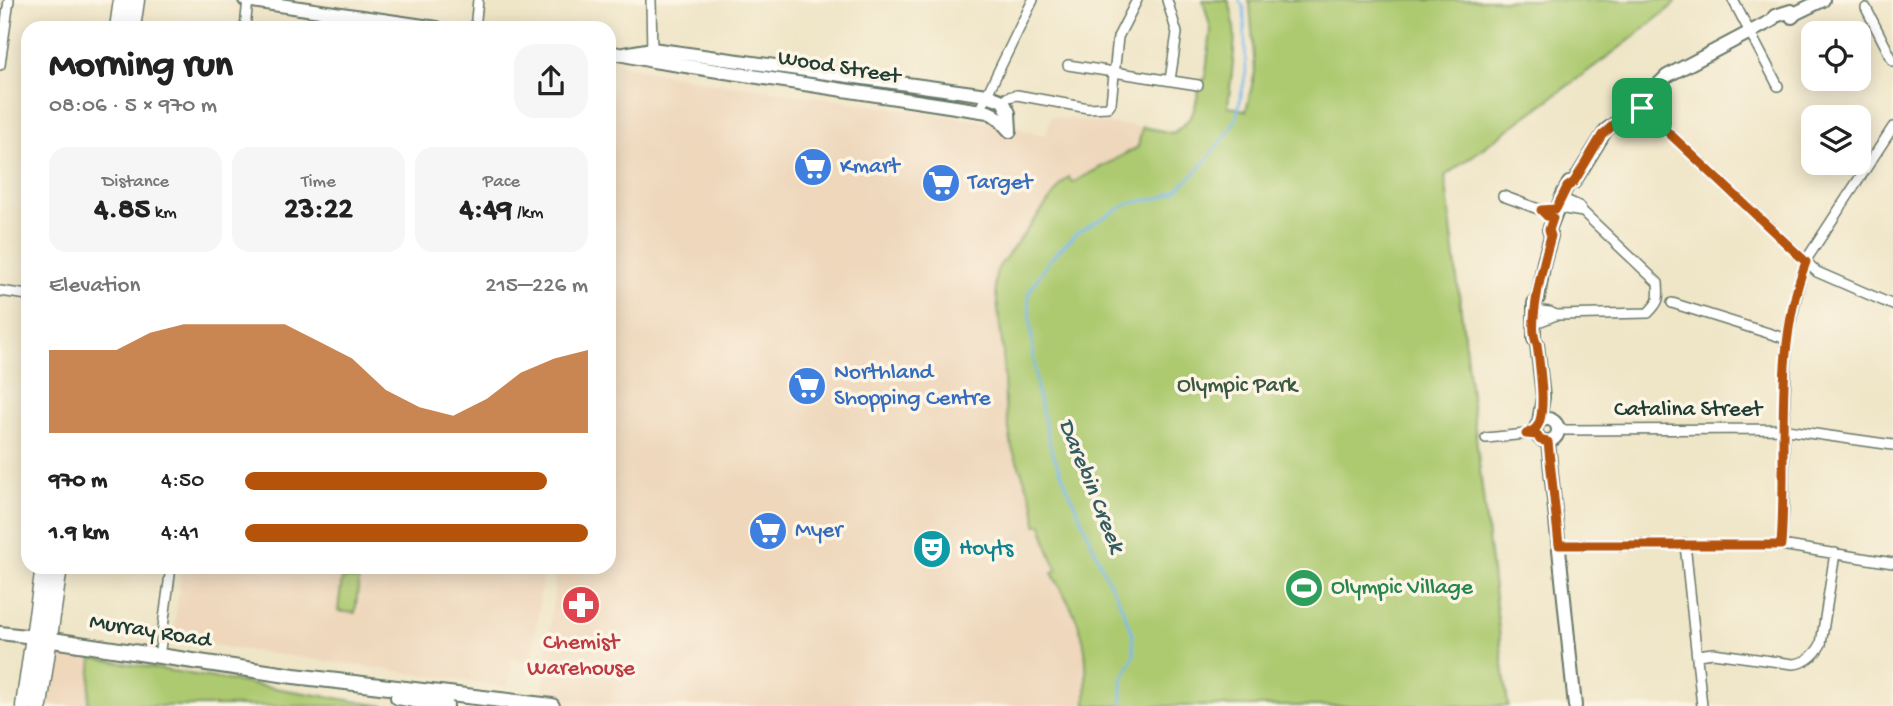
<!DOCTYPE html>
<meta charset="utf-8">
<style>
body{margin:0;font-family:"Gochi Hand",sans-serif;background:#f6f6f6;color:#222;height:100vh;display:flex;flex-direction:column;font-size:26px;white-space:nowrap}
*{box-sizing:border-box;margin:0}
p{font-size:23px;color:#767676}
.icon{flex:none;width:38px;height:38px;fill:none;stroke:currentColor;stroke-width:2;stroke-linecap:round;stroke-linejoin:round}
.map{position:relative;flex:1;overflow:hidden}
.side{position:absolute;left:21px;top:21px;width:595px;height:553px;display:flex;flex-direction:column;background:#fff;border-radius:21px;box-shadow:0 4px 18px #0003}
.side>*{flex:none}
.fabs{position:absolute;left:1801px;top:21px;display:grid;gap:14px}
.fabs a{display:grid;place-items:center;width:70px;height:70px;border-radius:14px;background:#fff;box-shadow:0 4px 18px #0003;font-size:35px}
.pin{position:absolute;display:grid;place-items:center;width:60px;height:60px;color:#fff;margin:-30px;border-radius:14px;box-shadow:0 4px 10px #0006}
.round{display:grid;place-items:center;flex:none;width:74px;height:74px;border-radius:21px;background:#f6f6f6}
.headline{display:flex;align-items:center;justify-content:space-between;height:119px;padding:0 28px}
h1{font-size:38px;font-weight:800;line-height:52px}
.stats{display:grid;grid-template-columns:repeat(3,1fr);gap:10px;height:119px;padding:7px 28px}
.stats div{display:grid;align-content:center;border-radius:18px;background:#f6f6f6;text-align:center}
.stats b{font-size:30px;font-weight:800}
.stats small{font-size:19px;font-weight:400}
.stats p{font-size:19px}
.chart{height:196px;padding:14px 28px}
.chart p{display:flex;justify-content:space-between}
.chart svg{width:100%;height:126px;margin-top:7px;fill:#b45309;opacity:.7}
ul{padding:0 28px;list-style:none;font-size:23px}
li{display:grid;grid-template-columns:112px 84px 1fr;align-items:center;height:52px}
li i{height:18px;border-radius:9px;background:#b45309}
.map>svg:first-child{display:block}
</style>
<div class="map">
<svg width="1893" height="706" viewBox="0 0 1893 706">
<rect width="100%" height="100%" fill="#fcf5e5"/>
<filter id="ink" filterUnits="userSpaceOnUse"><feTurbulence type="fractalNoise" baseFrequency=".0143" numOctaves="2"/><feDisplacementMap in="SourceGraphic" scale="14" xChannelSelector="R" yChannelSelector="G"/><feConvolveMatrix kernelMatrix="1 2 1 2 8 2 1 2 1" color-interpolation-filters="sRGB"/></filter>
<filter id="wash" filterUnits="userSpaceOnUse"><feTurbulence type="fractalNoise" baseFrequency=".00686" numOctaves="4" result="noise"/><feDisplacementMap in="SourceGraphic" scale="28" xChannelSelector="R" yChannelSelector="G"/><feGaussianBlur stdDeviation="1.57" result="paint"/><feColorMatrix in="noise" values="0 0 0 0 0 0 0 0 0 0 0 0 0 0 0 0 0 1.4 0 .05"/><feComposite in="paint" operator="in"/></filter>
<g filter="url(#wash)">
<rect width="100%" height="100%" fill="#efe5c7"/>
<!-- built -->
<path fill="#eed7bb" d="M 616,63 L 634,68 L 709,82 L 1018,126 L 1025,131 L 1046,135 L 1051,117 L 1142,127 L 1139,147 L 1071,183 L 1069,178 L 1059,186 L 1000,265 L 995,278 L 1003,352 L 1005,404 L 1017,463 L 1034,504 L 1037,525 L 1042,524 L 1048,548 L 1057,570 L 1052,573 L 1070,605 L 1081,632 L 1086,659 L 1086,706 L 626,706 L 542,696 L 557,567 L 609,567 L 609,121 Z
M 182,567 L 544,567 L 532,661 L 512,659 L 508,687 L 177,640 L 173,636 Z
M 63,656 L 92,658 L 88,706 L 49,705 L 53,661 Z"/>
<!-- green -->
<path fill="#adca71" stroke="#668452" stroke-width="2" d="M 1203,0 L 1228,0 C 1241,32 1231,72 1228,106 L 1246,111 L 1255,72 L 1250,4 L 1248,0 L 1675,0 L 1676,3 L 1626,43 L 1445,176 L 1508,706 L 1086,706 C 1086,686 1088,665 1084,644 C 1079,618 1065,596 1052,573 L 1057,570 L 1048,548 L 1042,525 L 1036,525 L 1034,504 L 1012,448 L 1005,404 L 1003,352 L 995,284 L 996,273 L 1000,265 L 1065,180 L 1069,177 L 1072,183 L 1138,147 L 1142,127 L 1173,133 C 1193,119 1195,112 1199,88 L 1201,88 L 1202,80 L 1205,80 L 1211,30 Z
M 342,578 L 359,580 L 355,613 L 338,611 Z
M 92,658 L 111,661 L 384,706 L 88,706 Z"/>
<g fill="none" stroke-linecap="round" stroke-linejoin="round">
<!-- stream -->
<path stroke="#7bb9ef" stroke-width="2.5" d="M 1122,706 L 1122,680 L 1134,655 L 1132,632 L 1117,596 L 1106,576 L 1052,452 L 1037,390 L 1028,294 L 1050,259 L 1078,232 L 1130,203 L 1160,198 L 1176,191 L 1201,167 L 1227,134 L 1236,119 L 1246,72 L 1244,8 L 1239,0"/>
</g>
</g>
<g filter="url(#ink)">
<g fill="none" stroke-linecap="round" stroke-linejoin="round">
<defs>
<path id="street" d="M 651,0 L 652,54
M 1167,0 L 1177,33 L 1170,80
M 1733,0 L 1778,86
M 1866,8 L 1893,61
M 476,19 L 478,0
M 245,28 L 248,0
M 0,65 L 9,0
M 1068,65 L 1198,85
M 1003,101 L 1008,97 L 1017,95 L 1088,108 L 1108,107 L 1111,103 L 1118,37 L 1137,0
M 1638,104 L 1817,272 L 1893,305
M 979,111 L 1033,0
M 1503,196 L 1541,210 L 1553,218
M 1565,209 L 1583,212
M 0,291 L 28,295
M 1672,303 L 1787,339
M 1541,311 L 1550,312 L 1556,315 L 1648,313 C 1660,301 1659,299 1658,283 L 1583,212 L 1579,206 L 1568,201
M 1541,321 L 1556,315
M 1557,426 L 1565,430 L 1780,429 L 1893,445
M 1486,438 L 1526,434 L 1537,435
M 1685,544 L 1702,706
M 1559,545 L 1781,545 L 1893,563
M 1781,545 L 1784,506 L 1784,421 L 1787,339 L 1801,276 L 1808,257 L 1893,127
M 1697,655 L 1713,653 L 1793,664 C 1806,663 1815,655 1821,644 L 1835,553
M 159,657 L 171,567"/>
<path id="secondary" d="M 245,0 L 437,28
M 1792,17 L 1796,13 L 1823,0
M 609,52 L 653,61 L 988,112 C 999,116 1002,123 1010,131
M 624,54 L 652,49 L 987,95 L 1003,101 L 1009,113 L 1010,131
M1536 430a11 11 0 1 1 22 0a11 11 0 1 1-22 0Z
M 1539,422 L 1543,397 L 1537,344 L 1534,339 L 1534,303 L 1538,298 L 1544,261 L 1551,236 L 1549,230 L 1563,194 L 1569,183 L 1574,182 L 1606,130 L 1627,115 L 1667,76 L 1771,21 L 1775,16 L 1791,11 L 1796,13
M 1548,442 L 1575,706
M 0,633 L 34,637"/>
<path id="primary" d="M 39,638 L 294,676 L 552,706
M 398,697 L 446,706"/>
<path id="highway" d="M 118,28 L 122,0
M 132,28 L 136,0
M 24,706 L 44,567
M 39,706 L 59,567"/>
</defs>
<!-- street casing -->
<use href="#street" stroke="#687867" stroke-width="12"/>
<!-- secondary casing -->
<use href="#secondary" stroke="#687867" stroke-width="16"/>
<!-- primary casing -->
<use href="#primary" stroke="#687867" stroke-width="18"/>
<!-- highway casing -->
<use href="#highway" stroke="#687867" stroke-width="19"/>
<!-- street -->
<use href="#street" stroke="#fff" stroke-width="9"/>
<!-- secondary -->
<use href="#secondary" stroke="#fff" stroke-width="12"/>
<!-- primary -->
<use href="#primary" stroke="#fff" stroke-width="14"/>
<!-- highway -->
<use href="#highway" stroke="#fff" stroke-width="16"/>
</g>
</g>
<g fill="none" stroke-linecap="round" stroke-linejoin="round" filter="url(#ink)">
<defs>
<path id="route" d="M 1638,104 L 1806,262 C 1772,350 1788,452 1781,545 L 1559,545 L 1548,442 L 1540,440 L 1537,435 L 1526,434 C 1529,432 1533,431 1536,428 C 1548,415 1539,362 1537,344 C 1526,327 1545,257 1551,236 L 1549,230 L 1553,218 L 1547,216 L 1541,210 L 1556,209 L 1567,187 L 1574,182 L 1602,135 Z"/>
</defs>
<!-- route casing -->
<use href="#route" stroke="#fff" stroke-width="14"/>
<!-- route -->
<use href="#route" stroke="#b45309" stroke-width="9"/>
</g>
<!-- icons -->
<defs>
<symbol id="supermarket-disc" viewBox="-11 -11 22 22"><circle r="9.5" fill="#3f7fe0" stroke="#fcf5e5"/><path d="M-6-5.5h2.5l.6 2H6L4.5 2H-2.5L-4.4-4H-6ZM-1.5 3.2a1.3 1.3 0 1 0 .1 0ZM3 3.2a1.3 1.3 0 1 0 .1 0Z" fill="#fff"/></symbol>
<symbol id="theatre-disc" viewBox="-11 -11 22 22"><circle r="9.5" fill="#0f9aa8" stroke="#fcf5e5"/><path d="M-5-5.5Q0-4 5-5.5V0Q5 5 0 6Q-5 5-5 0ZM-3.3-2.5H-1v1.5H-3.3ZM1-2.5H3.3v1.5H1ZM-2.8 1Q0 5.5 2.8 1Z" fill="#fff"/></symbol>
<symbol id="stadium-disc" viewBox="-11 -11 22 22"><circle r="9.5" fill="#2e9e5b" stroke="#fcf5e5"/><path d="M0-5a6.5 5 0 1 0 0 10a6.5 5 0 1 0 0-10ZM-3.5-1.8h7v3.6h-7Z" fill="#fff"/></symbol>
<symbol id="pharmacy-disc" viewBox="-11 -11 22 22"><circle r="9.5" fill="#e0444e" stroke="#fcf5e5"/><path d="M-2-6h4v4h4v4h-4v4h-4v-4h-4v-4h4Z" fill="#fff"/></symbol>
</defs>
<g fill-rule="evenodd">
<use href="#supermarket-disc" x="791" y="145" width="44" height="44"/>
<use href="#supermarket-disc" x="919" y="161" width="44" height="44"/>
<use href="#supermarket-disc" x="785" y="364" width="44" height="44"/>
<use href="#supermarket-disc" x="746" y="509" width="44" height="44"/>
<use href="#theatre-disc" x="910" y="527" width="44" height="44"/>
<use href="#stadium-disc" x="1282" y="566" width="44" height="44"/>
<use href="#pharmacy-disc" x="559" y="583" width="44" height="44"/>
</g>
<g text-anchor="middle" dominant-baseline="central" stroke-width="7" stroke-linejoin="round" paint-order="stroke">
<!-- street labels -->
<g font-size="23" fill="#1f3d34" stroke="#fcf5e5">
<text transform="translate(839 68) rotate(9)">Wood Street</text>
<text x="1688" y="410">Catalina Street</text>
<text transform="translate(150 632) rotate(9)">Murray Road</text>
</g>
<!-- shop labels -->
<g font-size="23" fill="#366cbe" stroke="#fcf5e5" text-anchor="start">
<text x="840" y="167">Kmart</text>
<text x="968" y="183">Target</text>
<text x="834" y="373">Northland<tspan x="834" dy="26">Shopping Centre</tspan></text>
<text x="795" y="531">Myer</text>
</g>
<!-- park labels -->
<g font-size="23" fill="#3b5940" stroke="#fcf5e5">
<text x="1237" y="386">Olympic Park</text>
</g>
<!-- culture labels -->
<g font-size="23" fill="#0d838f" stroke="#fcf5e5" text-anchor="start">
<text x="959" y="549">Hoyts</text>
</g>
<!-- leisure labels -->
<g font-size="23" fill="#27864d" stroke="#fcf5e5" text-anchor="start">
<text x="1331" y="588">Olympic Village</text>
</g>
<!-- health labels -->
<g font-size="23" fill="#be3a42" stroke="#fcf5e5">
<text x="581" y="643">Chemist<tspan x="581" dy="26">Warehouse</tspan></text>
</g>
<!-- water labels -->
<g font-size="24" font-style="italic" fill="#365c63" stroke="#fcf5e5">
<text transform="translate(1090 486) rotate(68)">Darebin Creek</text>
</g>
</g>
</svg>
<div class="fabs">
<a><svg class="icon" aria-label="locate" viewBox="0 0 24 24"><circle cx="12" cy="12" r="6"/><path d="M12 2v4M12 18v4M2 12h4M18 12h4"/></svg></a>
<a><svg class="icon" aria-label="layers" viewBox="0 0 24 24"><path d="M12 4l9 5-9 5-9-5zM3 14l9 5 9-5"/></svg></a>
</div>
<div class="pin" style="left:1642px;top:108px;background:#1e9e55"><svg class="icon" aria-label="arrive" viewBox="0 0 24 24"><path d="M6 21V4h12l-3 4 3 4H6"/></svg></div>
<section class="side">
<div class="headline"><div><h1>Morning run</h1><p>08:06 · 5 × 970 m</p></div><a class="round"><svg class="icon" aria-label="share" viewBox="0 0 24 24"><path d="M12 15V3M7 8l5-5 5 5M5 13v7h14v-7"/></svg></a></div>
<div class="stats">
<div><p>Distance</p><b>4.85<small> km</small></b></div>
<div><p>Time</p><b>23:22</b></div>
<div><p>Pace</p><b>4:49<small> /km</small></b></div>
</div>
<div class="chart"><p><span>Elevation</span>215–226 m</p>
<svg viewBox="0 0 160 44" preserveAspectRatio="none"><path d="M0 44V15L10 15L20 15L30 9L40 6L50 6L60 6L70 6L80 12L90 18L100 29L110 35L120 38L130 32L140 23L150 18L160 15V44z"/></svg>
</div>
<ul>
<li><b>970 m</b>4:50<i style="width:88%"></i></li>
<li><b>1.9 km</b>4:41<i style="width:100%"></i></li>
</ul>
</section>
</div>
